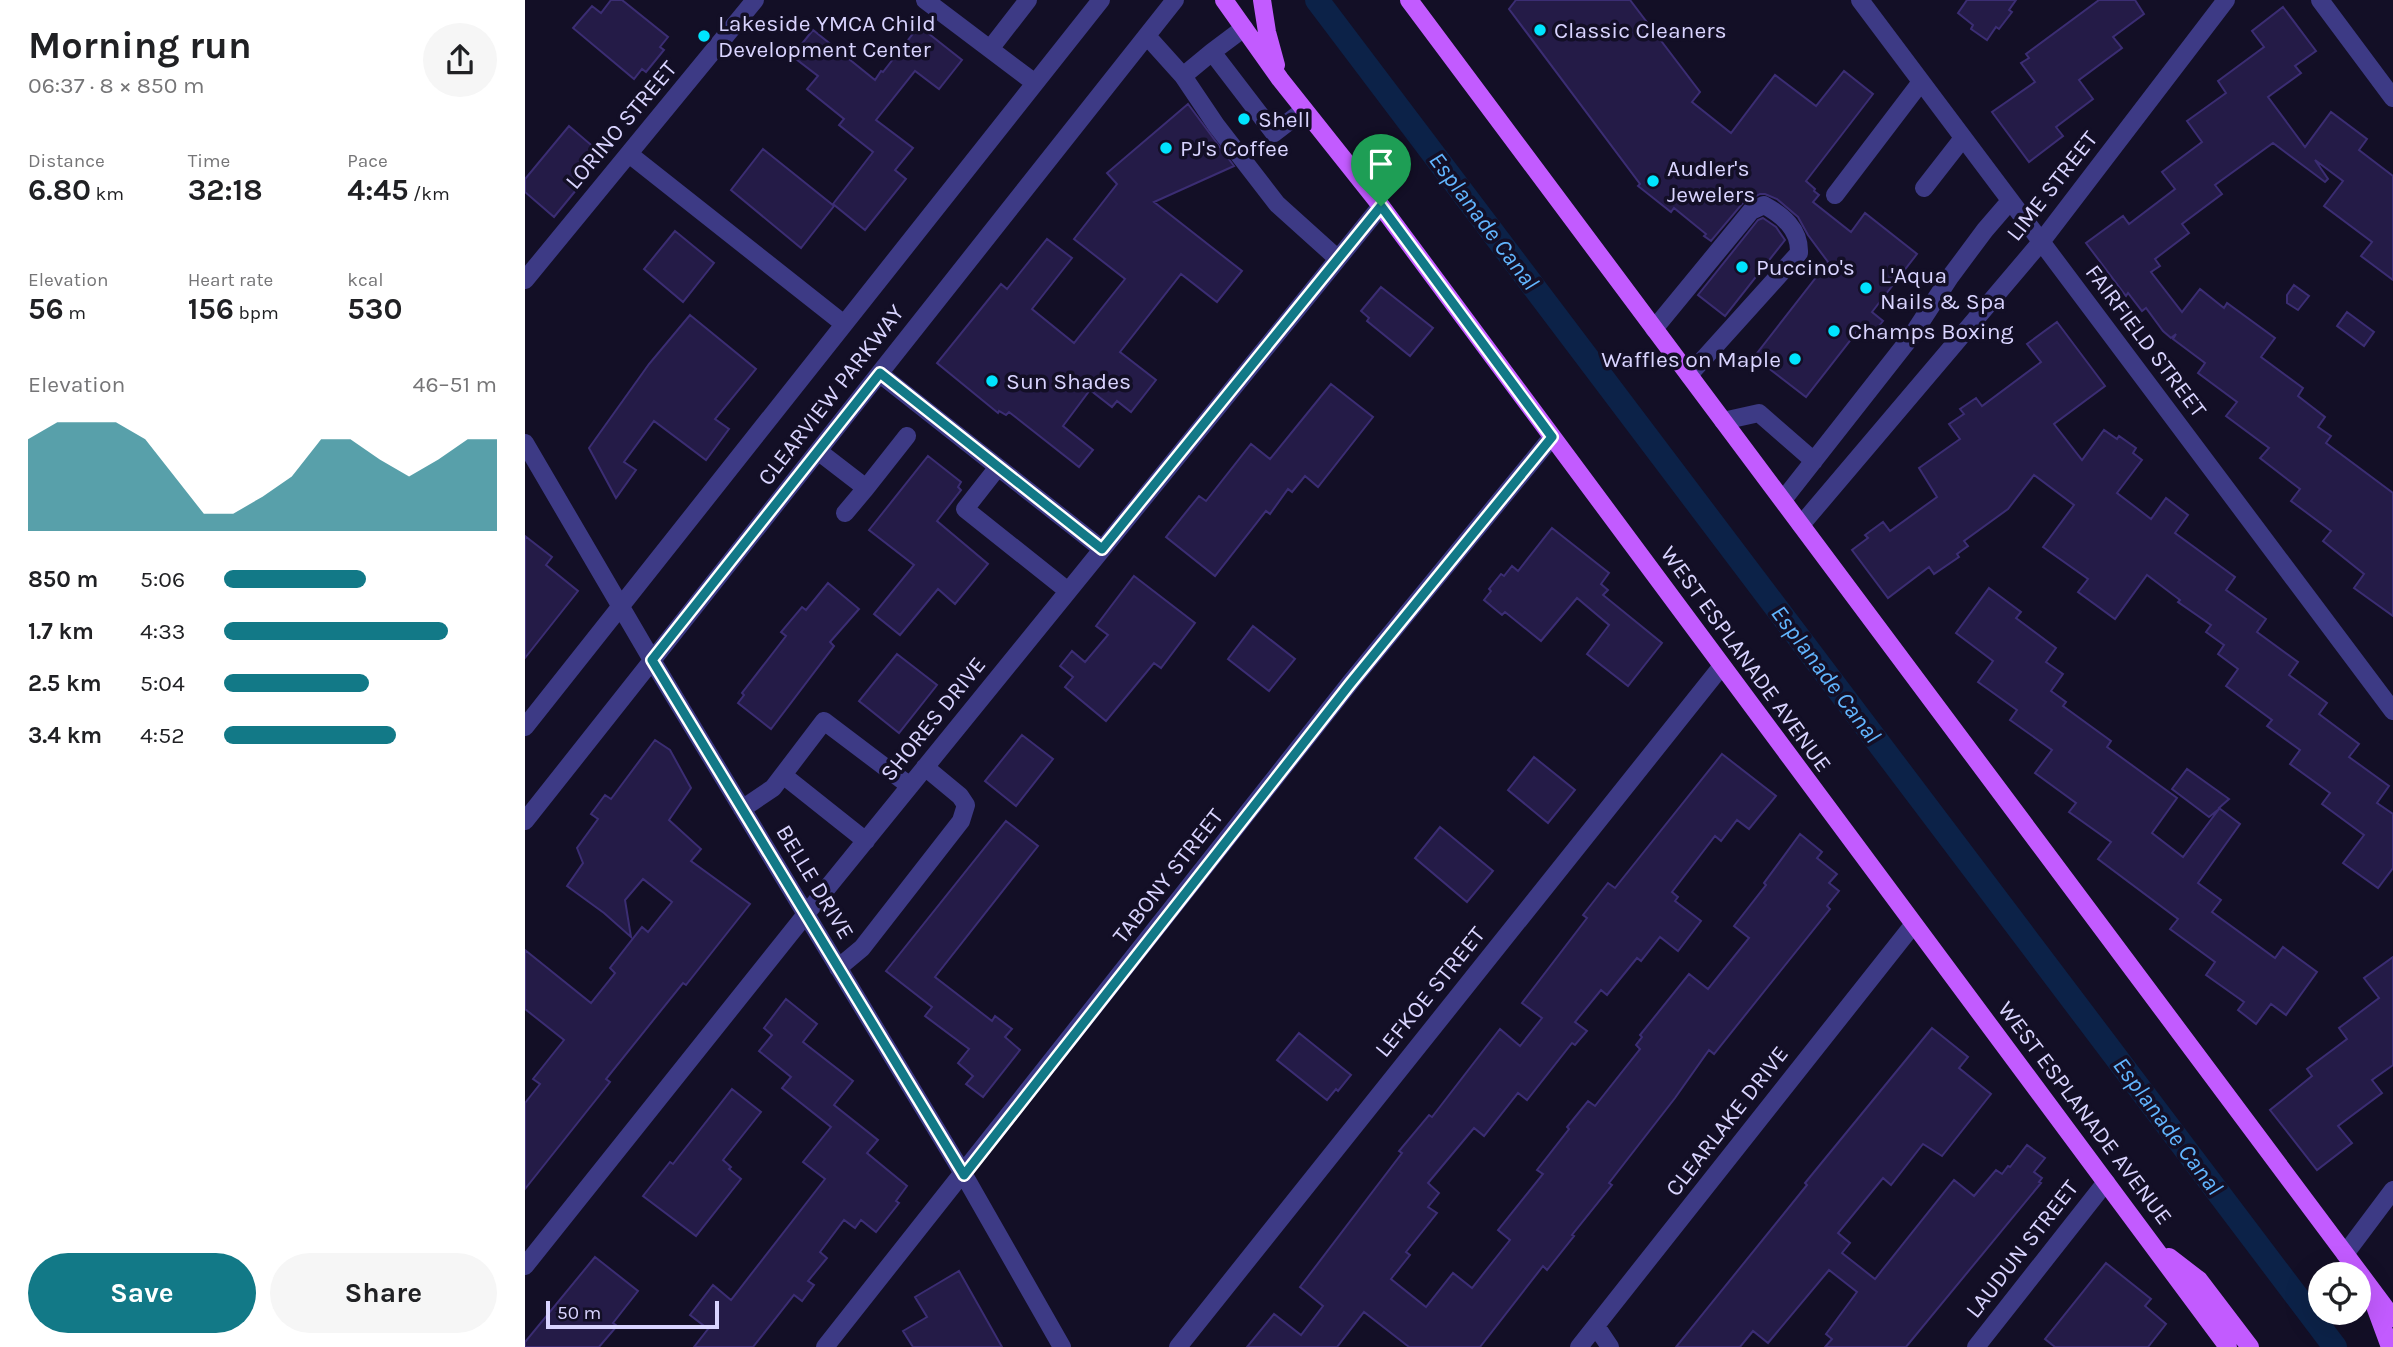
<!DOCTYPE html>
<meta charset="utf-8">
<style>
body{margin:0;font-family:Karla,sans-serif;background:#f6f6f6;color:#202124;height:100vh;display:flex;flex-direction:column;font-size:26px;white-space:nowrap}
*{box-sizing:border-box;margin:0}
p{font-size:23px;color:#757577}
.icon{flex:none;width:38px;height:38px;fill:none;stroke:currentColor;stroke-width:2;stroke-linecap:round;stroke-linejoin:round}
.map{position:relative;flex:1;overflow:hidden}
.sheet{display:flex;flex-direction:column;background:#fff;width:525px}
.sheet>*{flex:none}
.tools{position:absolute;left:1783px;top:1262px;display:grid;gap:14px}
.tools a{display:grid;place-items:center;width:63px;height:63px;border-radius:50%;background:#fff;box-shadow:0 7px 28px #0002;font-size:35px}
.scale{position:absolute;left:21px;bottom:18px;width:173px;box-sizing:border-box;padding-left:7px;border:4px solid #d9d4ff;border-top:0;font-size:19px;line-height:24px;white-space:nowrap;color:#d9d4ff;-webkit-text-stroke:5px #130f26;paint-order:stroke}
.pin{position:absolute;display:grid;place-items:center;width:60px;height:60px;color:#fff;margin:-72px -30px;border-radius:50% 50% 50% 0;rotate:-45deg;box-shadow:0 0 7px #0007}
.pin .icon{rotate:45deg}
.round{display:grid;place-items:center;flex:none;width:74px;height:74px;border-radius:37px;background:#f6f6f6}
.summary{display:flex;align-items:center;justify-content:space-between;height:119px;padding:0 28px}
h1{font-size:38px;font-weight:700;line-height:52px}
.stats{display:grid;grid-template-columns:repeat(3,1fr);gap:10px;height:119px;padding:7px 28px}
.stats div{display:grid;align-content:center}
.stats b{font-size:30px;font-weight:700}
.stats small{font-size:19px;font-weight:400}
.stats p{font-size:19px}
.chart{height:196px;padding:14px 28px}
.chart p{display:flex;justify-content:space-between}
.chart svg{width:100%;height:126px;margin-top:7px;fill:#127987;opacity:.7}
.primary-button{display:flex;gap:14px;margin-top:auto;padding:14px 28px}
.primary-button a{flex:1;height:80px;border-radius:42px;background:#127987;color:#fff;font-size:28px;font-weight:700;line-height:80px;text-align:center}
.primary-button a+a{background:#f6f6f6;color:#202124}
ul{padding:0 28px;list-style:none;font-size:23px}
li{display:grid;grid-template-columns:112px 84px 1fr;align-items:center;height:52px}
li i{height:18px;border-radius:9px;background:#127987}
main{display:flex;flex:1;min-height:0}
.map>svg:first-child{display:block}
</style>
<main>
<section class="sheet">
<div class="summary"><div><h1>Morning run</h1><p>06:37 · 8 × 850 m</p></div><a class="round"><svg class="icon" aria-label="share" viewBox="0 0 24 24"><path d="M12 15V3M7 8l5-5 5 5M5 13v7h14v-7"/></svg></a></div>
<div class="stats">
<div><p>Distance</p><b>6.80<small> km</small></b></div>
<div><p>Time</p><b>32:18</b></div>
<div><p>Pace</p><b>4:45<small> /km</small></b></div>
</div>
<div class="stats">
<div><p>Elevation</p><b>56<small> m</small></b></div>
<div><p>Heart rate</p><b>156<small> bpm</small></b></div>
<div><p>kcal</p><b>530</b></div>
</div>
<div class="chart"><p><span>Elevation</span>46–51 m</p>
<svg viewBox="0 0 160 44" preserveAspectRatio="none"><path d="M0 44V12L10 6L20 6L30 6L40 12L50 25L60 38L70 38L80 32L90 25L100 12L110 12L120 19L130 25L140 19L150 12L160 12V44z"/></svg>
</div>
<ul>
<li><b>850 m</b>5:06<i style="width:52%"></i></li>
<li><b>1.7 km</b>4:33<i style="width:82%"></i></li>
<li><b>2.5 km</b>5:04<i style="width:53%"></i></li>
<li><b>3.4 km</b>4:52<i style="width:63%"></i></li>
</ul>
<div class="primary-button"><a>Save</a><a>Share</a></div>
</section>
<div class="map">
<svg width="1868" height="1347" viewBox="0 0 1868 1347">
<rect width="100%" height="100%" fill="#130f26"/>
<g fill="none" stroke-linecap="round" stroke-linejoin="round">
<!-- canal -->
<path stroke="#0c2248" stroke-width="24" d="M 792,0 L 1810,1347"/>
</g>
<!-- building -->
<path fill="#241b47" stroke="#3b2d73" stroke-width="2" d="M 86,0 L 97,0 L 143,37 L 135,47 L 139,50 L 121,72 L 117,69 L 109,79 L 48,28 L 67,6 L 76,13 Z
M 991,0 L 1105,0 L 1175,92 L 1167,102 L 1206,133 L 1250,75 L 1291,106 L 1319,71 L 1348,94 L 1281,181 L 1290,189 L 1289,191 L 1294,195 L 1288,202 L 1326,232 L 1340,213 L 1392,254 L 1347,312 L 1358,321 L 1346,336 L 1335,328 L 1281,397 L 1229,357 L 1303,262 L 1283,235 L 1273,217 L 1252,199 L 1240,194 L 1235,194 L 1217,204 L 1186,241 L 1179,236 L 1181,234 L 1149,208 L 1146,212 L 1113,186 L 1115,184 L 984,9 Z
M 1442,0 L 1491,0 L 1484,10 L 1487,12 L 1474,29 L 1471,27 L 1462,40 L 1446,29 L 1448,25 L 1433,13 Z
M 1574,0 L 1610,0 L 1619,14 L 1588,37 L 1597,48 L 1554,80 L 1568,99 L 1531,127 L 1538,136 L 1504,162 L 1467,112 L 1510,82 L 1496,63 L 1504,58 L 1501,54 Z
M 1758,7 L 1791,51 L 1770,66 L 1776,73 L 1743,97 L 1780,147 L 1806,112 L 1842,139 L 1834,150 L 1868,176 L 1868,280 L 1836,256 L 1847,242 L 1799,206 L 1818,181 L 1790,160 L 1803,179 L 1800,182 L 1748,143 L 1690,185 L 1697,194 L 1657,224 L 1664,233 L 1630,259 L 1635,266 L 1626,272 L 1657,312 L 1675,289 L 1699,308 L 1702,303 L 1750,338 L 1736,357 L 1778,388 L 1773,396 L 1800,417 L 1793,427 L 1806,436 L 1801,443 L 1868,493 L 1868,616 L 1829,588 L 1839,574 L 1798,541 L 1806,531 L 1766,501 L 1775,489 L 1735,458 L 1744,448 L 1701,416 L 1712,402 L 1673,373 L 1680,363 L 1648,339 L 1651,334 L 1646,338 L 1638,331 L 1621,308 L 1617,311 L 1603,293 L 1601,296 L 1561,243 L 1598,216 L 1604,224 L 1650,189 L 1637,172 L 1677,142 L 1662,121 L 1701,93 L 1693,81 L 1739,47 L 1727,31 Z
M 394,26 L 437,60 L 414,89 L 390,71 L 351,120 L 388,148 L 370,170 L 381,179 L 340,230 L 308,204 L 348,152 L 314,125 L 319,119 L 282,89 L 293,76 L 267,56 L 288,30 L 350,80 L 356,71 L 358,72 Z
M 663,104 L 709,166 L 629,202 L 717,271 L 692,302 L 656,274 L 595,352 L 631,380 L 606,412 L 592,401 L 587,407 L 565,390 L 538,426 L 568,450 L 554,467 L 484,412 L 481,415 L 474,411 L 473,413 L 412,363 L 476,284 L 482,289 L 522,239 L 547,258 L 507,309 L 549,343 L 600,279 L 549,239 L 592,184 L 582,173 Z
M 44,126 L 79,156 L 29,217 L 0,192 L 0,179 Z
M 238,149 L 309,206 L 276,248 L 206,190 Z
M 1238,218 L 1251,227 L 1260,240 L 1200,316 L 1173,295 L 1233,220 Z
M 150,231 L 189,263 L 158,302 L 119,269 Z
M 1769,285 L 1784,296 L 1773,310 L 1762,303 L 1762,295 Z
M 856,287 L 908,328 L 885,356 L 842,321 L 844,318 L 836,311 Z
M 1822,312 L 1849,332 L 1839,346 L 1812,326 Z
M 165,315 L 231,369 L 190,419 L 204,429 L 181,460 L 129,421 L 99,462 L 111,470 L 91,498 L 64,448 L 124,364 Z
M 1532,322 L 1580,386 L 1529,424 L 1557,460 L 1579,430 L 1592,439 L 1594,436 L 1611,448 L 1608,453 L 1617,460 L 1592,493 L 1626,519 L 1641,498 L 1663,515 L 1650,533 L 1710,577 L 1701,590 L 1741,619 L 1732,632 L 1773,662 L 1764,675 L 1802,703 L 1794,714 L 1834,744 L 1824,757 L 1864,786 L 1852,803 L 1868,814 L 1868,868 L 1853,888 L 1818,863 L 1839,835 L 1797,804 L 1805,793 L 1765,764 L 1775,750 L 1742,726 L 1747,720 L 1701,686 L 1713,669 L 1693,654 L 1699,645 L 1681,632 L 1686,625 L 1653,602 L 1655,600 L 1622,575 L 1590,619 L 1553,592 L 1563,579 L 1518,547 L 1549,505 L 1509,475 L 1483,509 L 1439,541 L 1443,546 L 1432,554 L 1434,557 L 1409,574 L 1404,567 L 1363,598 L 1327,550 L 1343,538 L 1340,535 L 1358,522 L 1365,531 L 1412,497 L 1394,468 L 1435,439 L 1424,424 L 1439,414 L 1435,409 L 1451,398 L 1457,406 L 1516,362 L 1502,344 Z
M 806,384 L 848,417 L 793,487 L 780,476 L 767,492 L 763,489 L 745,514 L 741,511 L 690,576 L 641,537 L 674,496 L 681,501 L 726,444 L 745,459 Z
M 403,456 L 436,482 L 433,487 L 436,490 L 412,521 L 463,564 L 430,604 L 413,589 L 375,635 L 349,614 L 389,565 L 344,530 Z
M 1027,528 L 1084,573 L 1076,584 L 1083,590 L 1078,595 L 1137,643 L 1103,686 L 1062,654 L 1084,625 L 1052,598 L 1016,641 L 980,612 L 977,615 L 959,600 L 966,591 L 964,589 L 976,574 L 979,576 L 987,566 L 993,571 Z
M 0,536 L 27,557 L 21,565 L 53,591 L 0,658 Z
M 609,576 L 670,623 L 636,668 L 629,663 L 581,721 L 540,687 L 548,677 L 535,666 L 547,651 L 560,662 L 583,635 L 571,626 Z
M 303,583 L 334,609 L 305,642 L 309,646 L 246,729 L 213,703 L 219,695 L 217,693 L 261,636 L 256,632 L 277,607 L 281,610 Z
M 1464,588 L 1496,612 L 1491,618 L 1531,648 L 1521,662 L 1538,674 L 1526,691 L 1541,702 L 1538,706 L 1586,741 L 1582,747 L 1652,798 L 1627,833 L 1658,857 L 1694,809 L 1684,817 L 1647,789 L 1662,769 L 1704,799 L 1694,808 L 1715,824 L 1673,883 L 1696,900 L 1687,912 L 1750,958 L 1758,947 L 1792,972 L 1761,1015 L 1746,1004 L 1731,1024 L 1713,1010 L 1719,1002 L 1681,975 L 1690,962 L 1645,929 L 1653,919 L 1573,859 L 1586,842 L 1544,812 L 1551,803 L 1510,773 L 1527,750 L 1485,720 L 1492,710 L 1453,682 L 1468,661 L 1431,633 Z
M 728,626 L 770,659 L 744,691 L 703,659 Z
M 372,654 L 412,685 L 374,733 L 334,701 Z
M 497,735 L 528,759 L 491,806 L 460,781 Z
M 130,740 L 145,750 L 166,788 L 144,820 L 176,849 L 166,861 L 225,904 L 161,985 L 158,983 L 81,1079 L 85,1082 L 0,1189 L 0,1103 L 15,1084 L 8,1079 L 39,1040 L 0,1009 L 0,950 L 66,1003 L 90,973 L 85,968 L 117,927 L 123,932 L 147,902 L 118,879 L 100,900 L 106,937 L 79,913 L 42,886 L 58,863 L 52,848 L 73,819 L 66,814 L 80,795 L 86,799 Z
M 1197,754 L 1251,796 L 1224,829 L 1212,820 L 1196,841 L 1190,836 L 1147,892 L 1153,897 L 1150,901 L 1176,921 L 1153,951 L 1135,937 L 1116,961 L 1112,958 L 1082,995 L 1076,990 L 1050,1022 L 1062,1031 L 1050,1045 L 1047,1043 L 1002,1100 L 993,1093 L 959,1136 L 949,1128 L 903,1183 L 914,1193 L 903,1207 L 912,1213 L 881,1252 L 885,1255 L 866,1279 L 901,1307 L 928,1273 L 947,1288 L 985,1240 L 973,1230 L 1018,1174 L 1012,1170 L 1044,1129 L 1042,1127 L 1063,1101 L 1070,1106 L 1115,1049 L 1111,1045 L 1117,1037 L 1115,1035 L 1164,974 L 1183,989 L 1224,938 L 1209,926 L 1241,885 L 1239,883 L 1275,834 L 1297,852 L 1292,858 L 1312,874 L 1304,883 L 1314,891 L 1302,906 L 1305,909 L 1189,1054 L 1184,1050 L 1150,1098 L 1084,1183 L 1087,1185 L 1047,1235 L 1049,1236 L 1022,1270 L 1018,1266 L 955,1347 L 884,1347 L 839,1312 L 812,1347 L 722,1347 L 749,1314 L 776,1335 L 798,1306 L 775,1287 L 877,1153 L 874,1151 L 904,1115 L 907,1117 L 975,1029 L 995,1046 L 1017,1018 L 997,1003 L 1062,918 L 1058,915 L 1083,883 L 1090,888 Z
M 1009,757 L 1050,790 L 1023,823 L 983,790 Z
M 481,821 L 513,846 L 410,977 L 467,1021 L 470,1016 L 487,1029 L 480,1037 L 495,1050 L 458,1097 L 441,1084 L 448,1076 L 433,1063 L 444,1049 L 400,1016 L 407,1007 L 361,971 Z
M 915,827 L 968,871 L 942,902 L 890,858 Z
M 1868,957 L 1868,1065 L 1847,1080 L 1857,1093 L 1813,1126 L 1827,1143 L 1792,1170 L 1745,1110 L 1787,1076 L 1782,1069 L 1822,1039 L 1814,1028 L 1854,998 L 1839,978 Z
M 261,999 L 292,1024 L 278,1042 L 328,1081 L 309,1105 L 353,1140 L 342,1153 L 382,1186 L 371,1201 L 374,1203 L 351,1232 L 336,1220 L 330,1228 L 319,1220 L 295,1252 L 302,1258 L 283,1281 L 289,1285 L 277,1301 L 269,1295 L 228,1347 L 169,1347 L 183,1329 L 165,1315 L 188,1285 L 206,1300 L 300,1179 L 278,1162 L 306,1127 L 257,1088 L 266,1077 L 234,1051 L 247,1035 L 239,1028 Z
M 1407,1028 L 1443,1057 L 1434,1068 L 1466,1094 L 1417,1156 L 1398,1144 L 1366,1185 L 1358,1178 L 1313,1233 L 1325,1243 L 1317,1253 L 1350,1279 L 1429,1180 L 1449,1196 L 1471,1170 L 1477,1174 L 1483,1166 L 1485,1167 L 1502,1145 L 1520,1158 L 1509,1172 L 1517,1178 L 1514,1182 L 1516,1183 L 1381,1347 L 1300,1347 L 1307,1339 L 1301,1334 L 1332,1292 L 1304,1270 L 1243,1343 L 1228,1331 L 1215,1347 L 1151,1347 L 1282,1185 L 1280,1183 Z
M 774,1033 L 826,1075 L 813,1091 L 811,1089 L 802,1100 L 752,1060 Z
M 207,1089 L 236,1112 L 198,1160 L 206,1167 L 204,1169 L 216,1179 L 171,1236 L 118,1196 L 145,1162 L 148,1164 Z
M 70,1257 L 113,1291 L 88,1323 L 92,1326 L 74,1347 L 0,1347 L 0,1342 Z
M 1581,1263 L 1626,1299 L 1620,1306 L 1641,1324 L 1623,1347 L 1530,1347 L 1520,1339 Z
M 434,1271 L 477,1347 L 388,1347 L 378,1331 L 402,1317 L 390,1297 Z"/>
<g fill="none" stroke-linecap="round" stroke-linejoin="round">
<!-- minor -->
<path stroke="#3d3a85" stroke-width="18" d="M 400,0 L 510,83
M 1335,0 L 1868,711
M 1795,0 L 1868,98
M 719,28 L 687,52 L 749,133 L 779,110
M 622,36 L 658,76 L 687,52
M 465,49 L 503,0
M 658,76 L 691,125 L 752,204 L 813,259
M 104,154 L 319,324
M 1399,188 L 1438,138
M 1310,195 L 1396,82
M 0,280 L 230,0
M 1129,329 L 1226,211 L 1239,205 C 1257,215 1275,229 1274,253 L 1164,375
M 355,374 L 473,467
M 1198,421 L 1234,413 L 1289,461
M 0,443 L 127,660 L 439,1175 L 537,1347
M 293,451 L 341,488 L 382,436
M 1258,500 L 1386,337 L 1425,277 L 1460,230 L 1485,201
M 320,513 L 341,488
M 1276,525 L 1516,242 L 1701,0
M 543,591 L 440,509 L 473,467 L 577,549
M 0,727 L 576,0
M 258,775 L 341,841
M 217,809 L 248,788 L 299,721 L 385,786
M 0,821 L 650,0
M 313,968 L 337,948 L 436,821 L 441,805 L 435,796 L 400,767
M 1820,1254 L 1868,1190
M 0,1266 L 281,914 L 856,206
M 1071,1326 L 1085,1347
M 300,1347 L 825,683 L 1027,437
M 653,1347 L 1196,667
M 1054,1347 L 1388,925
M 1451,1347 L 1581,1182"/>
<!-- major -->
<path stroke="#c25bff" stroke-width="18" d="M 699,0 L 755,79 L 856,206 L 1703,1347
M 737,0 L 742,32 L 751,65
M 884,0 L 1868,1318
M 1644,1257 L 1674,1280 L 1725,1347
M 1848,1301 L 1865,1347"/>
</g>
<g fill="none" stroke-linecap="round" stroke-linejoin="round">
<defs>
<path id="route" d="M 856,206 L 1027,437 L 825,684 L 439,1175 L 127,660 L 355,373 L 577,549 Z"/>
</defs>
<!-- route casing -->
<use href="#route" stroke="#fff" stroke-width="14"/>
<!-- route -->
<use href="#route" stroke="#127987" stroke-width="9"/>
</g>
<!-- markers -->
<g fill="#00e5ff" stroke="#130f26" stroke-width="2.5">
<circle cx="1015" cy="30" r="7"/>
<circle cx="179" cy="36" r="7"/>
<circle cx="719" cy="119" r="7"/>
<circle cx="641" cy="148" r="7"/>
<circle cx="1128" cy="181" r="7"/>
<circle cx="1217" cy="267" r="7"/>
<circle cx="1341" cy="288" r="7"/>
<circle cx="1309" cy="331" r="7"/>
<circle cx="1270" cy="359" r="7"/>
<circle cx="467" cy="381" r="7"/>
</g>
<g text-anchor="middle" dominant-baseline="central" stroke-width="7" stroke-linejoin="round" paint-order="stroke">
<!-- poi labels -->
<g font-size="23" fill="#d9d4ff" stroke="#130f26" text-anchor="start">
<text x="193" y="23">Lakeside YMCA Child<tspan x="193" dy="26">Development Center</tspan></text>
<text x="1029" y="30">Classic Cleaners</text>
<text x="733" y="119">Shell</text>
<text x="655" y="148">PJ's Coffee</text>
<text x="1142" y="168">Audler's<tspan x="1142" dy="26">Jewelers</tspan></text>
<text x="1231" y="267">Puccino's</text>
<text x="1355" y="275">L'Aqua<tspan x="1355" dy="26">Nails &amp; Spa</tspan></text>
<text x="1323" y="331">Champs Boxing</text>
<text x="1256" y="359" text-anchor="end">Waffles on Maple</text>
<text x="481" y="381">Sun Shades</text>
</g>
<!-- street labels -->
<g font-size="23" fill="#d9d4ff" stroke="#130f26">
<text transform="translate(96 125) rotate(-50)">LORINO STREET</text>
<text transform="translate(1527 186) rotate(-52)">LIME STREET</text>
<text transform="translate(1621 341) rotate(53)">FAIRFIELD STREET</text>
<text transform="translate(306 395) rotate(-52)">CLEARVIEW PARKWAY</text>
<text transform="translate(1221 659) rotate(54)">WEST ESPLANADE AVENUE</text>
<text transform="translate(408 719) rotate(-51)">SHORES DRIVE</text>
<text transform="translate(643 876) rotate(-52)">TABONY STREET</text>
<text transform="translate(290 882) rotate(59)">BELLE DRIVE</text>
<text transform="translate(905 992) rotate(-51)">LEFKOE STREET</text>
<text transform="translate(1560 1113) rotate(53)">WEST ESPLANADE AVENUE</text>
<text transform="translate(1202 1121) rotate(-52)">CLEARLAKE DRIVE</text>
<text transform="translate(1497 1249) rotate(-52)">LAUDUN STREET</text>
</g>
<!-- water labels -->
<g font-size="24" font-style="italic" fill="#62b6ff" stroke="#130f26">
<text transform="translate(959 221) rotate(53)">Esplanade Canal</text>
<text transform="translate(1301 674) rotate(53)">Esplanade Canal</text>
<text transform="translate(1643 1126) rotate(53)">Esplanade Canal</text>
</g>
</g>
</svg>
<div class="tools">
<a><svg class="icon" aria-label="locate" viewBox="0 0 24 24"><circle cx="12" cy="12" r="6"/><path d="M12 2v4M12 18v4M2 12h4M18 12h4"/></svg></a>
</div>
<div class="scale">50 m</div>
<div class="pin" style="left:856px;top:206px;background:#1e9e55"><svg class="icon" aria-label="arrive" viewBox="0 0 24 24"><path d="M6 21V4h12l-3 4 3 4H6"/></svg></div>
</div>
</main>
